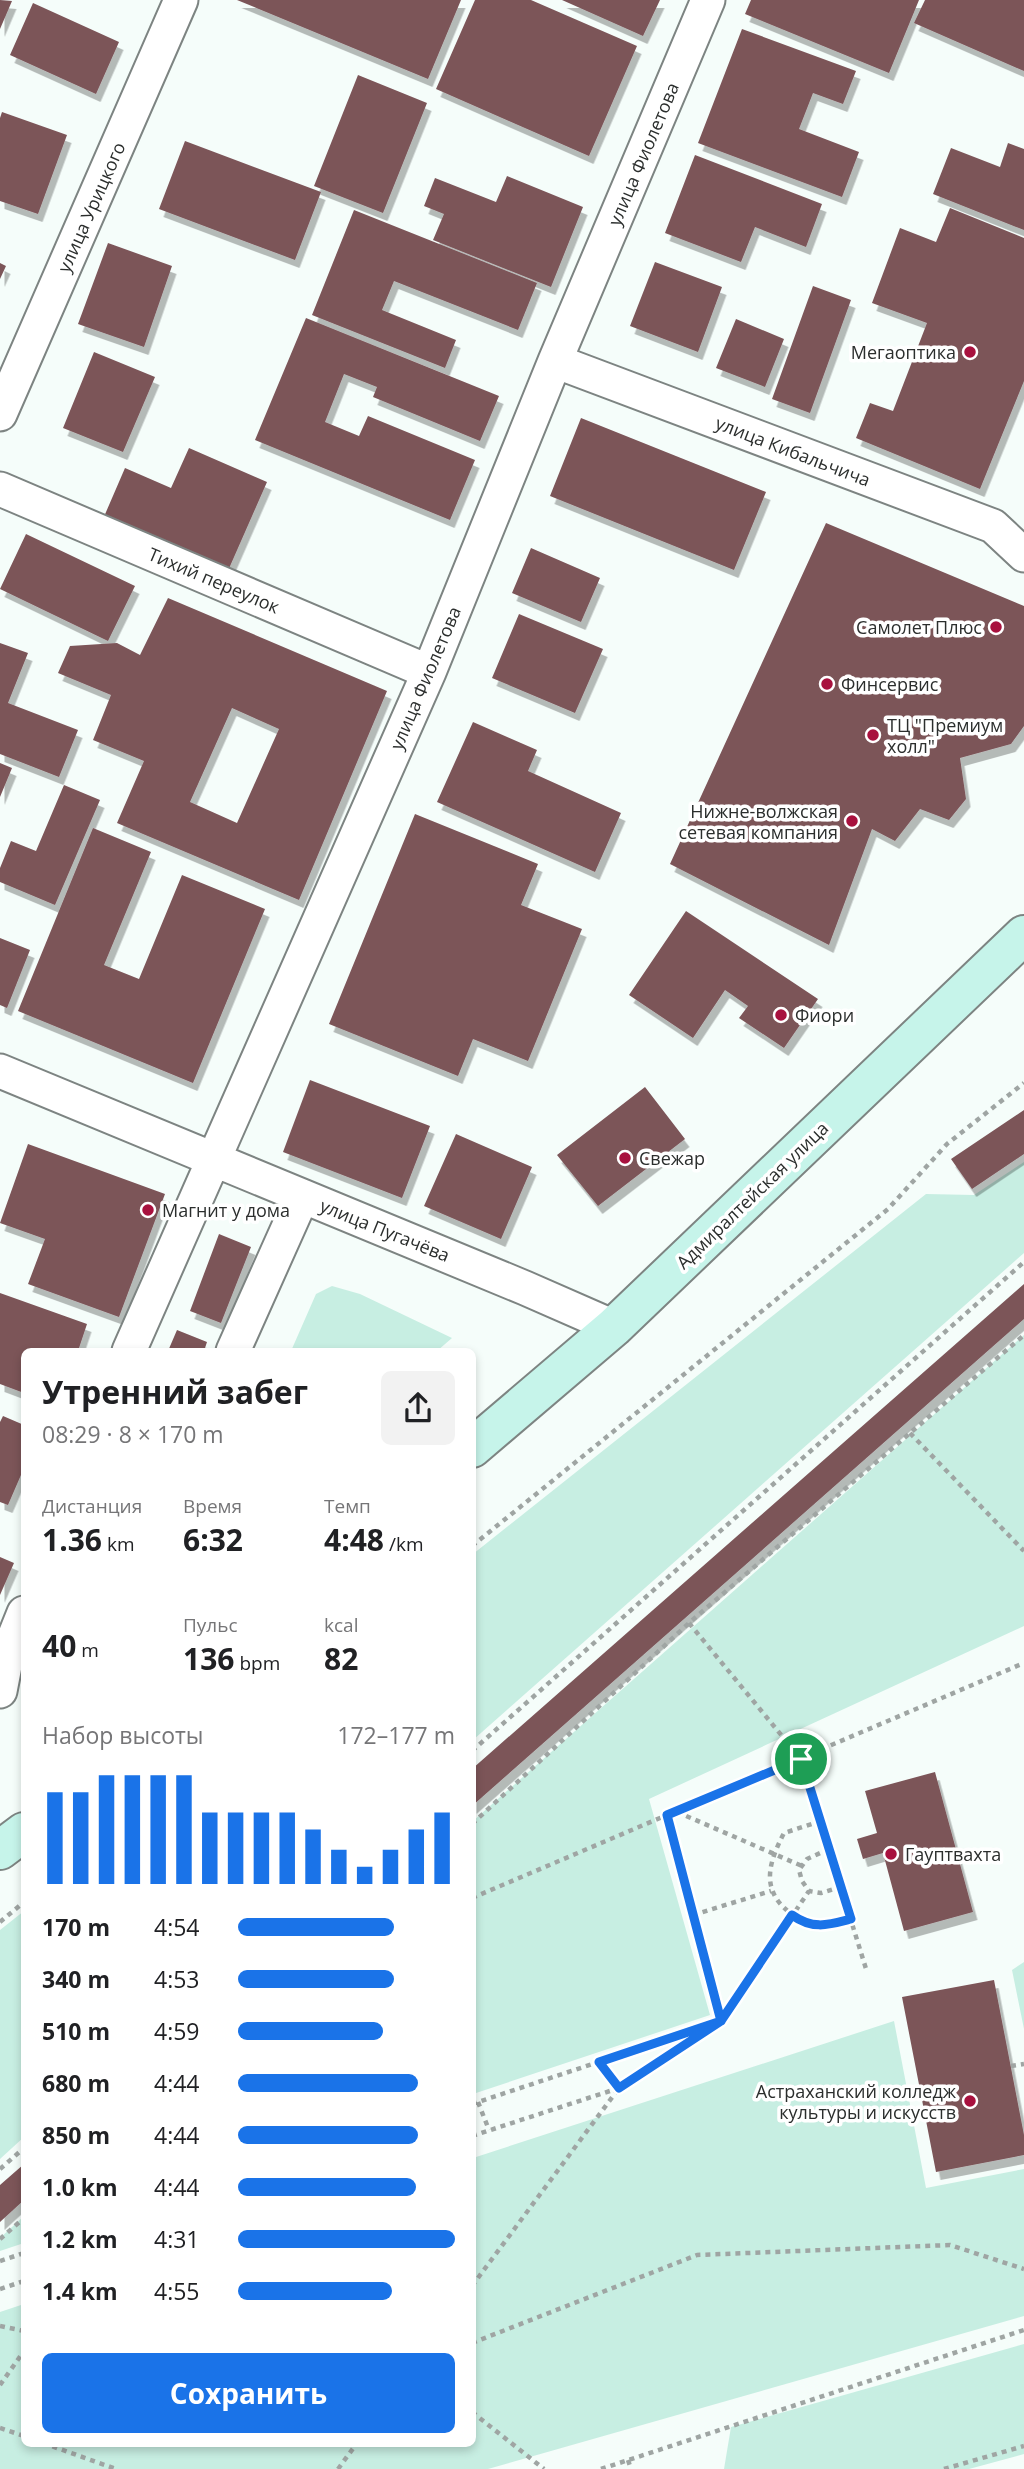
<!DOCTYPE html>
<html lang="ru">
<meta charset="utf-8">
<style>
body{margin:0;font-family:"Open Sans",sans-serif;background:#f2f2f2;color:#202124;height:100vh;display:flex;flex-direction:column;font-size:26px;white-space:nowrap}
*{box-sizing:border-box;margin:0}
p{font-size:23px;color:#757577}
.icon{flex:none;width:38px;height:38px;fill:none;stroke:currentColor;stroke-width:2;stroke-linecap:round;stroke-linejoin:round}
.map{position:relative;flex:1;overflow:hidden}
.side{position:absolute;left:21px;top:1348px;width:455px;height:1099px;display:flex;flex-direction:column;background:#fff;border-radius:10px;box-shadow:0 4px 10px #0003}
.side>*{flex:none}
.pin{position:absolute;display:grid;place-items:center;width:60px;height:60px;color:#fff;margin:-30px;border:4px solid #fff;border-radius:50%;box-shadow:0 2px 7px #0007}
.round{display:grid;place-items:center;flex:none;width:74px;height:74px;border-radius:10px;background:#f2f2f2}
.overview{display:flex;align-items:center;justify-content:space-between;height:119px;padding:0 21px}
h1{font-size:32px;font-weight:700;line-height:52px}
.figures{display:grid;grid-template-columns:repeat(3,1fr);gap:10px;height:119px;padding:7px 21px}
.figures div{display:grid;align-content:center}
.figures b{font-size:30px;font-weight:700}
.figures small{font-size:19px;font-weight:400}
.figures p{font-size:19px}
.chart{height:196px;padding:14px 21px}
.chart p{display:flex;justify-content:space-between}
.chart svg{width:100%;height:126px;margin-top:7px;stroke:#1a73e8;stroke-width:6}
.cta{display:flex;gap:14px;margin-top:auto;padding:14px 21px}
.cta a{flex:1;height:80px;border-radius:10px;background:#1a73e8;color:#fff;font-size:28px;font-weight:700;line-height:80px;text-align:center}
ul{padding:0 21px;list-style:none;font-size:23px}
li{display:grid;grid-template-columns:112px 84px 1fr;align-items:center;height:52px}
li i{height:18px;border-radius:9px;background:#1a73e8}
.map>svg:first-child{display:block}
</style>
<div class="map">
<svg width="1024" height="2469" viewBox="0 0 1024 2469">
<defs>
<filter id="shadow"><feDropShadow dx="4.5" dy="8" stdDeviation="0" flood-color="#0004"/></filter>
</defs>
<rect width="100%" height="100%" fill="#f5fdfa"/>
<!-- green -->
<path fill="#c7eee2" d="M 1024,1162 L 1024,1253 L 473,1740 L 473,1554 L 926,1194 L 974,1195 Z
M 332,1286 L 360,1294 L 452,1338 L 437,1351 L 291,1351 L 316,1294 Z
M 1024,1335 L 1024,1626 L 649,1799 L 710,2015 L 473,2094 L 473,1821 Z
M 24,1911 L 24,2137 L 0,2159 L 0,1930 Z
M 1024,1962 L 1024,2029 L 1012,1970 Z
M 894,2021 L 926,2188 L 1024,2169 L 1024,2316 L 488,2469 L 0,2469 L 0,2312 L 24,2304 L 24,2443 L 472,2443 L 473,2158 Z
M 24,2216 L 24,2243 L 0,2251 L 0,2238 Z
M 1024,2344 L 1024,2454 L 969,2469 L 724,2469 L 731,2427 Z"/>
<!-- building -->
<path fill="#7c5559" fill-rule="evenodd" filter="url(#shadow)" d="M 0,0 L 12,1 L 0,29 Z
M 237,0 L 461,0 L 428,79 Z
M 475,0 L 531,0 L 637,46 L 589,156 L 436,89 Z
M 562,0 L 660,0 L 643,36 Z
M 751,0 L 919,0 L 889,73 L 745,14 Z
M 925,0 L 1024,0 L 1024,71 L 914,23 Z
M 33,3 L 119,42 L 96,94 L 10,55 Z
M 742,29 L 856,71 L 843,104 L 813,93 L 799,129 L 859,152 L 842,197 L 698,143 Z
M 358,75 L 427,103 L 383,213 L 314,186 Z
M 2,112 L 67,135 L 38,214 L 0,201 L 0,118 Z
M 185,141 L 321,192 L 295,260 L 159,209 Z
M 1008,143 L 1024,149 L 1024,230 L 933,194 L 951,148 L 1000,167 Z
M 695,155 L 822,204 L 806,247 L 755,227 L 741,262 L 665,233 Z
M 507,176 L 583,207 L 551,287 L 433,240 L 444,214 L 424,206 L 435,178 L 496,202 Z
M 950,208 L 1024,238 L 1024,381 L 980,489 L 856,438 L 870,403 L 893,411 L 927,323 L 872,303 L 900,228 L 936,242 Z
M 354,210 L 537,283 L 518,330 L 394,281 L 382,310 L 456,340 L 445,368 L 312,315 Z
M 108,243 L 172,266 L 144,347 L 78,324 Z
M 655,262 L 722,287 L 698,352 L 630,326 Z
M 0,263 L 6,266 L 0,279 Z
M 813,286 L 851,300 L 810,413 L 772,399 Z
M 306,318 L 499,396 L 480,441 L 373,397 L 377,387 L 344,374 L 325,422 L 359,436 L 368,416 L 475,460 L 450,520 L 255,440 Z
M 736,319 L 784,339 L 765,387 L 716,368 Z
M 94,352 L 155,377 L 123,452 L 63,428 Z
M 581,418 L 766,492 L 734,570 L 550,496 Z
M 189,448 L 267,482 L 227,573 L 103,519 L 125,468 L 171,488 Z
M 826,523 L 1024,606 L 1024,726 L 1011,744 L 960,758 L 966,799 L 949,820 L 920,809 L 895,841 L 872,829 L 829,945 L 670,864 Z
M 26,534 L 135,586 L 108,641 L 0,589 Z
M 531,548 L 600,578 L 581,622 L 512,593 Z
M 168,598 L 387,691 L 299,900 L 117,823 L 144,761 L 93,740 L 111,695 L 58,673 L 70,646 L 117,643 L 140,655 ZM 232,708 L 279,729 L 237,823 L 190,802 Z
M 519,614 L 603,649 L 575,713 L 492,678 Z
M 0,643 L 28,653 L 8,703 L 78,730 L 59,777 L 0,754 Z
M 473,722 L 537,750 L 528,771 L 621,813 L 595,872 L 437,802 Z
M 0,763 L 12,768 L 0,797 Z
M 64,785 L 100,800 L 55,905 L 0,882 L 0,868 L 11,841 L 36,851 Z
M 415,814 L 538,864 L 521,905 L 582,929 L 528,1061 L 473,1039 L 458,1076 L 329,1024 Z
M 93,828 L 151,852 L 104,965 L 139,979 L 182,875 L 265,909 L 193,1083 L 18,1011 Z
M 686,911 L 818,999 L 784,1048 L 739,1018 L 748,1006 L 725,990 L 693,1038 L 629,995 Z
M 0,938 L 30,950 L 7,1008 L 0,1005 Z
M 310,1080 L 430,1126 L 402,1198 L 283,1152 Z
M 645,1087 L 685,1139 L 598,1206 L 557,1155 Z
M 1024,1110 L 1024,1154 L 972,1189 L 951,1159 Z
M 456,1134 L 532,1167 L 501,1239 L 424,1206 Z
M 28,1144 L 165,1194 L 119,1317 L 28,1284 L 45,1239 L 0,1223 Z
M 219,1234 L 251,1247 L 221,1323 L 190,1311 Z
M 1024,1284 L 1024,1319 L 472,1806 L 472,1769 Z
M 0,1293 L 87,1324 L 78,1351 L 24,1351 L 24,1393 L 0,1384 Z
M 177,1330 L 207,1342 L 204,1351 L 168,1351 Z
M 3,1416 L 24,1425 L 24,1468 L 8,1505 L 0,1502 L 0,1422 Z
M 0,1557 L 14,1563 L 0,1595 Z
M 935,1772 L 973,1912 L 904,1931 L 883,1853 L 863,1859 L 857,1839 L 877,1833 L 865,1791 Z
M 994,1980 L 1024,2135 L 1024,2155 L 936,2172 L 902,1997 Z
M 24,2164 L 24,2200 L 0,2222 L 0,2185 Z"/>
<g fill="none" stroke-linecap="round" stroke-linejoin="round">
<defs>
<path id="minor" d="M 555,361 L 993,526 L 1024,555
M 0,414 L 181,0
M 0,489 L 429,672
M 0,1071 L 525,1288 L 614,1327
M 129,1351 L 429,672 L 555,361 L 708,0
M 233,1351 L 302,1197
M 0,1691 L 7,1655 L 24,1613"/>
<path id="secondary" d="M 472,1448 L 614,1327 L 1024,935
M 0,1850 L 24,1832"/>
</defs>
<!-- minor casing -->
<use href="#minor" stroke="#7d8482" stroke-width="37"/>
<!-- secondary casing -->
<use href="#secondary" stroke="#7d8482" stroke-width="42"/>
<!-- path -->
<path stroke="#9fa5a3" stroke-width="4.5" stroke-dasharray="5 5" stroke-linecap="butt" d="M 910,1433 L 1024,1551
M 472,1546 L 888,1209 L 947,1144 L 1024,1083
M 689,1623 L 801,1759 L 867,1972
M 472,1751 L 1024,1262
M 677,1812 L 802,1866
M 667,1815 L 720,2020
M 821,1821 L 784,1833 C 769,1862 760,1889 789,1912 C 798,1919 807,1924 819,1926 C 828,1927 841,1921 851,1918
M 472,1824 L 689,1623 L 1024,1335
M 829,1849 L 807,1859 L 799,1870 L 802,1881 L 809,1891 L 821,1893 L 841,1887
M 472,1898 L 1024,1663
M 693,1915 L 771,1891
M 0,1922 L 24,1902
M 1011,2066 L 1024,2064
M 478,2102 L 489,2130
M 472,2104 L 713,2024
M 472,2136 L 619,2088 L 721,2021 L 809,1891
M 0,2169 L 24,2148
M 0,2239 L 24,2218
M 0,2261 L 24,2253
M 472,2286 L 619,2088 L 599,2062
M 0,2289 L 24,2281
M 0,2326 L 24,2331
M 472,2343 L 697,2255 L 950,2245 L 1024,2269
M 0,2385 L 24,2351
M 472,2412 L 544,2469
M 0,2428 L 24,2436
M 43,2443 L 116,2469
M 628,2460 L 631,2469
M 338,2469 L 357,2443
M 601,2469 L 1024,2330
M 944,2469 L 1024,2446"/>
<!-- minor -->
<use href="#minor" stroke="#fff" stroke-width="33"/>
<!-- secondary -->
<use href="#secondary" stroke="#c6f4ea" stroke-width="38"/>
</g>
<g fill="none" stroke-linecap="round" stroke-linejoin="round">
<defs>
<path id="route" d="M 801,1759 L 667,1815 L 721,2021 L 599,2062 L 619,2088 L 721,2021 L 792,1915 C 813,1930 828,1925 851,1919 L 801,1759"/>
</defs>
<!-- route casing -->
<use href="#route" stroke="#fff" stroke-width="14"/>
<!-- route -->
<use href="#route" stroke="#1a73e8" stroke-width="9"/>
</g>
<!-- markers -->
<g fill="#a8113e" stroke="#fff" stroke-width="2.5">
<circle cx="970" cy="352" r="7"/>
<circle cx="996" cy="627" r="7"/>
<circle cx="827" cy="684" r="7"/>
<circle cx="873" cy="735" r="7"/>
<circle cx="852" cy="821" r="7"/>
<circle cx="781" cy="1015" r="7"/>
<circle cx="625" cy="1158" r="7"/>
<circle cx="148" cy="1210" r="7"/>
<circle cx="891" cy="1854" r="7"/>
<circle cx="970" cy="2101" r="7"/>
</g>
<g text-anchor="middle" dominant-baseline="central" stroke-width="7" stroke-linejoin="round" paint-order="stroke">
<!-- street labels -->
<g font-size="18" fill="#2b2e2d" stroke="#fff">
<text transform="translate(643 154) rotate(-67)">улица Фиолетова</text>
<text transform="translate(91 207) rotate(-66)">улица Урицкого</text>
<text transform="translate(793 451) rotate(21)">улица Кибальчича</text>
<text transform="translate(214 580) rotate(23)">Тихий переулок</text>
<text transform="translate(425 678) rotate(-67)">улица Фиолетова</text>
<text transform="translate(752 1195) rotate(-44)">Адмиралтейская улица</text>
<text transform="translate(385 1230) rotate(22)">улица Пугачёва</text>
</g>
<!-- poi labels -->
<g font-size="18" fill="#2b2e2d" stroke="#fff" text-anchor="start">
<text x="956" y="352" text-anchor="end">Мегаоптика</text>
<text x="982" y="627" text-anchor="end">Самолет Плюс</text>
<text x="841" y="684">Финсервис</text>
<text x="887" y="725">ТЦ "Премиум<tspan x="887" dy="21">холл"</tspan></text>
<text x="838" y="811" text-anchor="end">Нижне-волжская<tspan x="838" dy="21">сетевая компания</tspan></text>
<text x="795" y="1015">Фиори</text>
<text x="639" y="1158">Свежар</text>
<text x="162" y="1210">Магнит у дома</text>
<text x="905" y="1854">Гауптвахта</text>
<text x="956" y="2091" text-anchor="end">Астраханский колледж<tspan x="956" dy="21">культуры и искусств</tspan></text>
</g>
</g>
</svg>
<div class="pin" style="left:801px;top:1759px;background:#1e9e55"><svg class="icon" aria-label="arrive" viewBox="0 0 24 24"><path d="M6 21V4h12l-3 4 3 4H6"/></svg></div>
<section class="side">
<div class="overview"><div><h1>Утренний забег</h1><p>08:29 · 8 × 170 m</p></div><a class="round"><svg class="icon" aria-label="share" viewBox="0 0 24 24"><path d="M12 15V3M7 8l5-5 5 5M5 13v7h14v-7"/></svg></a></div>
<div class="figures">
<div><p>Дистанция</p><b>1.36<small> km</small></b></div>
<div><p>Время</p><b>6:32</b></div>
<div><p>Темп</p><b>4:48<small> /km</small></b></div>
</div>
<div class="figures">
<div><b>40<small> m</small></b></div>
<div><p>Пульс</p><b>136<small> bpm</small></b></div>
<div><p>kcal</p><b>82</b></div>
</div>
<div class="chart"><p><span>Набор высоты</span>172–177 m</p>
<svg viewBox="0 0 160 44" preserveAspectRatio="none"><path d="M5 44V12M15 44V12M25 44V6M35 44V6M45 44V6M55 44V6M65 44V19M75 44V19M85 44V19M95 44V19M105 44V25M115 44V32M125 44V38M135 44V32M145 44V25M155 44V19"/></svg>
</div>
<ul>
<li><b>170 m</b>4:54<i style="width:72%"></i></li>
<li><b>340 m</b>4:53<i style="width:72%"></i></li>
<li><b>510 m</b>4:59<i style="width:67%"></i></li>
<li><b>680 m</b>4:44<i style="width:83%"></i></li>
<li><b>850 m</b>4:44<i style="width:83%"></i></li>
<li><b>1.0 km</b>4:44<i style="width:82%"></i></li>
<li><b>1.2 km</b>4:31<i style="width:100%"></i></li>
<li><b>1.4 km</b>4:55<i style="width:71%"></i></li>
</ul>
<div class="cta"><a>Сохранить</a></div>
</section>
</div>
